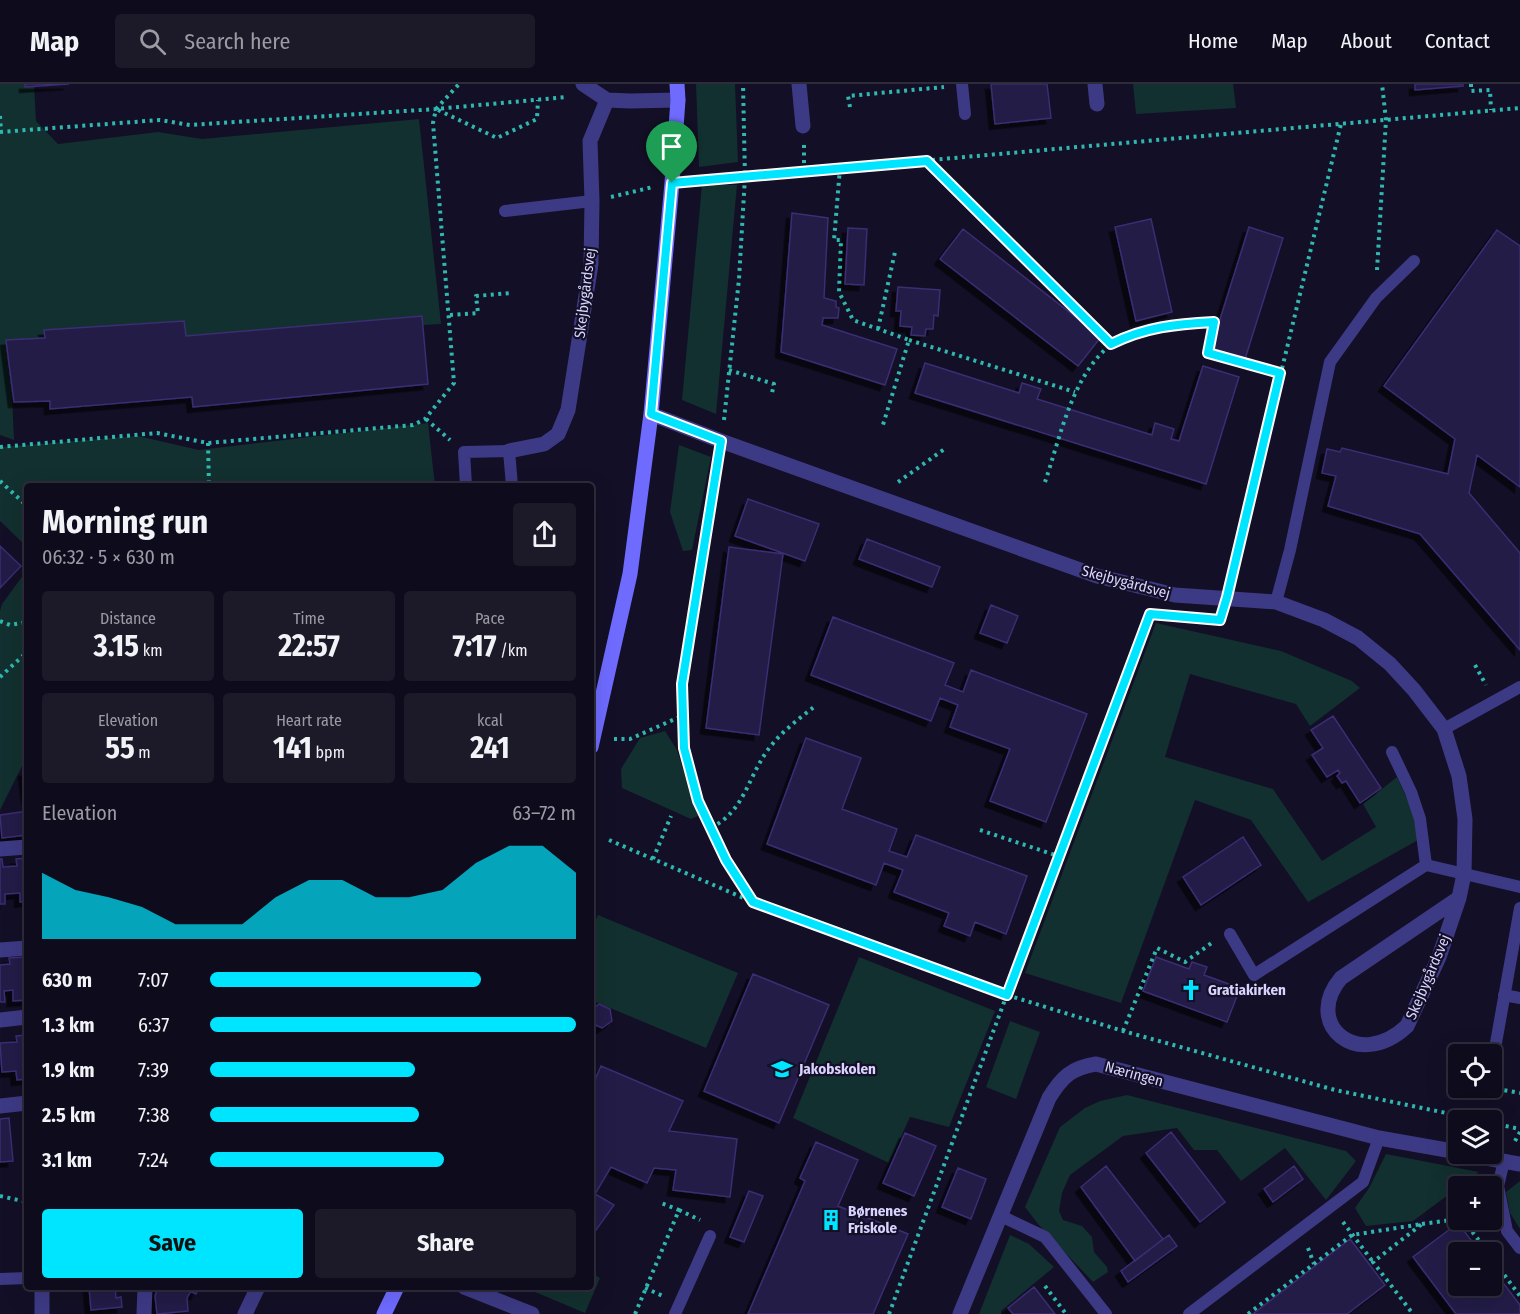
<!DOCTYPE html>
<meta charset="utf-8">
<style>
body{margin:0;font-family:"Fira Sans Condensed",sans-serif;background:#1c1929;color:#f1f3f6;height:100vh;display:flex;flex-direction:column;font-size:22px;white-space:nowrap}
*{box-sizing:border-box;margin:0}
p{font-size:20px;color:#9b9ba3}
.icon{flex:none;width:33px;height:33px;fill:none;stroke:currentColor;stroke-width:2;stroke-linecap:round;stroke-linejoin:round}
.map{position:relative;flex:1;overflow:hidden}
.panel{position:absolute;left:24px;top:399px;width:570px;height:807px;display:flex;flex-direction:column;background:#0e0b1c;border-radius:6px;box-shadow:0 6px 24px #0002,0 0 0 2px #2e2b3b}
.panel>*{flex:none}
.fabs{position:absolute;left:1448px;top:960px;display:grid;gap:12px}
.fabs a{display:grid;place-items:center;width:54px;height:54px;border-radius:6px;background:#0e0b1c;box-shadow:0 6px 24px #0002,0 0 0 2px #2e2b3b;font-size:30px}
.pin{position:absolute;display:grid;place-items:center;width:51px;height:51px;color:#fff;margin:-62px -26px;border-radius:50% 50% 50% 0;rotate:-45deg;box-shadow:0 0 6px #0007}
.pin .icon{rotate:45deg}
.round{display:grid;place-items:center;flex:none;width:63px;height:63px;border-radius:6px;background:#1c1929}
.summary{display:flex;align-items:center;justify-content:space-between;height:102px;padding:0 18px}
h1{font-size:33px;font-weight:700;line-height:45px}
.stats{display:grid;grid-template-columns:repeat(3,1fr);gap:9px;height:102px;padding:6px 18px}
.stats div{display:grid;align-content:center;border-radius:6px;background:#1c1929;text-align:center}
.stats b{font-size:30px;font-weight:700}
.stats small{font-size:16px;font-weight:400}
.stats p{font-size:16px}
.chart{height:168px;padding:12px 18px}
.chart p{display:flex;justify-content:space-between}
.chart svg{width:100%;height:108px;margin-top:6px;fill:#00e5ff;opacity:.7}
.cta{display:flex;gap:12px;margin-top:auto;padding:12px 18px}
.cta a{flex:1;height:69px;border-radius:6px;background:#00e5ff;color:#111;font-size:24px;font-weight:700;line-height:69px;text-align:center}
.cta a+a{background:#1c1929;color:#f1f3f6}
ul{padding:0 18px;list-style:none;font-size:20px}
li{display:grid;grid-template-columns:96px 72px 1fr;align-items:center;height:45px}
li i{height:15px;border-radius:8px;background:#00e5ff}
header{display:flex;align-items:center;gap:36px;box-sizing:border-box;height:84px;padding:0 30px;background:#0e0b1c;border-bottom:2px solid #2e2b3b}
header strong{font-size:28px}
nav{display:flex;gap:33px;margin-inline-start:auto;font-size:21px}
.search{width:420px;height:54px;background:#1c1929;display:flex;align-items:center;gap:15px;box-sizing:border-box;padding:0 21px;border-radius:6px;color:#9b9ba3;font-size:22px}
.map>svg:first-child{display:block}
</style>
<header>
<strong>Map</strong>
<div class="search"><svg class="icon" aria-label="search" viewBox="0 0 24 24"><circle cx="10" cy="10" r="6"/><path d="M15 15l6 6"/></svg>Search here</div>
<nav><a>Home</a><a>Map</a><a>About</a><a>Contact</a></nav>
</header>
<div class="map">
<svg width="1520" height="1230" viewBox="0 0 1520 1230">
<defs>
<filter id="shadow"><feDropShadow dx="-5.5" dy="5.5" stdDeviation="0" flood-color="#0009"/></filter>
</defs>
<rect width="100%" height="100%" fill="#130f26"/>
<!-- green -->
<path fill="#12302f" d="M 0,0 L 34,0 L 36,37 L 58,60 L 158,48 L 202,55 L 419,35 L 441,240 L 10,265 L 14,356 L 0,351 Z
M 696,0 L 735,0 L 738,78 L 699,83 Z
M 1133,0 L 1233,0 L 1236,24 L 1136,30 Z
M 702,101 L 737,101 L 716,330 L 682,316 Z
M 428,339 L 435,402 L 27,402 L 27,463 L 0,437 L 0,363 L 138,352 L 199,366 Z
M 679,361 L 711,373 L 692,466 L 683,467 L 670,428 Z
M 27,486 L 27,672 L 0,726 L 0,527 L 2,520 Z
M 1156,539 L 1281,567 L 1352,597 L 1360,604 L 1310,642 L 1296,620 L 1190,590 L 1165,673 L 1273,705 L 1322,777 L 1376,743 L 1363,720 L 1397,693 L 1412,725 L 1418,756 L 1308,818 L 1251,736 L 1195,716 L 1121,919 L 1025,889 Z
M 665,647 L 677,666 L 698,732 L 691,735 L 622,704 L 621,685 L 640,654 Z
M 598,831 L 738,889 L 706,964 L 591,916 L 591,846 Z
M 859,873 L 995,927 L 949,1043 L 910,1033 L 889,1079 L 793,1034 Z
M 1010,937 L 1040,948 L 1016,1015 L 986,1003 Z
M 1127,1011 L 1346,1067 L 1356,1077 L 1326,1116 L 1285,1064 L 1241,1097 L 1217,1066 L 1194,1066 L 1177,1044 L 1123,1052 L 1070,1091 L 1062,1109 L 1059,1127 L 1063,1136 L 1082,1142 L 1092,1153 L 1094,1168 L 1107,1183 L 1108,1188 L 1093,1198 L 1038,1140 L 1025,1123 L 1060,1043 L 1085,1024 L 1100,1017 Z
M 1386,1070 L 1479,1088 L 1413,1137 L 1366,1142 L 1355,1124 L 1369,1104 Z
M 1520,1097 L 1520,1145 L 1510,1129 L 1506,1108 Z
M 1010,1151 L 1029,1160 L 1054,1183 L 1001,1227 L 1001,1230 L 979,1230 Z
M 591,1189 L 600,1194 L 585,1229 L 523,1203 L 591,1203 Z"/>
<!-- building -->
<path fill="#241b47" stroke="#3b2d73" stroke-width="1.5" filter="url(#shadow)" d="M 25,0 L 69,0 L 25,3 Z
M 991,0 L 1047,0 L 1051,34 L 995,40 Z
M 1415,0 L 1463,0 L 1463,2 L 1415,6 Z
M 792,129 L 828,134 L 824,214 L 836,217 L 836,223 L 839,224 L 838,234 L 823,234 L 822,241 L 897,265 L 885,301 L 781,268 Z
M 1151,135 L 1172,228 L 1136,237 L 1115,143 Z
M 1249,143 L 1283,154 L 1245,275 L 1211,264 Z
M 848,144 L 867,145 L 864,201 L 845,200 Z
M 963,145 L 1101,253 L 1078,282 L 940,175 Z
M 1497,146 L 1520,162 L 1520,403 L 1477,371 L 1469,409 L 1520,469 L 1520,566 L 1420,450 L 1328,422 L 1336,392 L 1322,389 L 1327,365 L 1340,368 L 1342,364 L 1448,390 L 1455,355 L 1384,302 Z
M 898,203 L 940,206 L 938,232 L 934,231 L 933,245 L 926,245 L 925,252 L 911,251 L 912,243 L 900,242 L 901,227 L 896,227 Z
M 422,232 L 428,300 L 193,323 L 192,313 L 50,325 L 50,317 L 14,318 L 6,256 L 45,254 L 44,246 L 184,237 L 186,252 Z
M 925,279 L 1019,309 L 1022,299 L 1041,305 L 1037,315 L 1152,351 L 1155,339 L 1174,345 L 1171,355 L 1179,357 L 1203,282 L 1239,293 L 1206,400 L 915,309 Z
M 748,415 L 819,440 L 805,477 L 735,452 Z
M 867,455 L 940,483 L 932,503 L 859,475 Z
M 0,462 L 21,482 L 0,504 Z
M 729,463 L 783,470 L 759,651 L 706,644 Z
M 991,521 L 1018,532 L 1007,559 L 980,549 Z
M 833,533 L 954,579 L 945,601 L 963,608 L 971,586 L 1087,630 L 1046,738 L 990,717 L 1010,665 L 950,643 L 958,621 L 940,614 L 931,637 L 811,591 Z
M 1333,632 L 1381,704 L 1360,719 L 1346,697 L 1342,699 L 1337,692 L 1340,689 L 1338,686 L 1327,693 L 1312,671 L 1323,664 L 1311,646 Z
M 806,654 L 861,674 L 842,725 L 897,745 L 889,767 L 907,773 L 916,751 L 1027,792 L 1006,850 L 975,838 L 970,852 L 944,842 L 949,829 L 894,808 L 903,786 L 884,779 L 876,801 L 767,760 Z
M 24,687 L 27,687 L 27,714 Z
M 27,727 L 27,751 L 2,754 L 0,731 Z
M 1243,753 L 1261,781 L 1201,821 L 1183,793 Z
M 27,774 L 27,817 L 20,818 L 20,809 L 5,810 L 5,820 L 0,820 L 0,775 L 2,775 L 3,783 L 17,782 L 16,775 Z
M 26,873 L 27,916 L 13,917 L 13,906 L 4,907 L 5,918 L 0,918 L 0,881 L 10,880 L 9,874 Z
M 1156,873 L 1189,885 L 1192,878 L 1207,883 L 1204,891 L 1240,904 L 1227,938 L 1143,907 Z
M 753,890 L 829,921 L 779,1039 L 704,1007 Z
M 599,920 L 610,925 L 612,937 L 602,944 L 591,939 L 591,926 Z
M 27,951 L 27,995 L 17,996 L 16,987 L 2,988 L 0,959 L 17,958 L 16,952 Z
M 601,982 L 683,1017 L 669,1047 L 737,1055 L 730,1113 L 673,1106 L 676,1086 L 654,1084 L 647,1099 L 611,1083 L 595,1110 L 614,1121 L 591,1153 L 591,1005 Z
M 9,1034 L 13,1077 L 0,1078 L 0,1035 Z
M 1171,1048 L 1225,1118 L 1200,1138 L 1146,1069 Z
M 905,1049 L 936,1062 L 914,1112 L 883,1099 Z
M 816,1058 L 858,1076 L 838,1122 L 908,1150 L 873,1230 L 748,1230 L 805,1097 L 800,1094 Z
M 1106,1082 L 1163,1155 L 1135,1177 L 1081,1103 Z
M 1294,1082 L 1303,1095 L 1273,1118 L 1264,1105 Z
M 958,1084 L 986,1095 L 971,1135 L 942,1123 Z
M 749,1107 L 763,1112 L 744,1158 L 730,1153 Z
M 1458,1139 L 1480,1168 L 1458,1168 L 1458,1202 L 1491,1202 L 1491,1183 L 1520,1221 L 1520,1230 L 1456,1230 L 1413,1173 Z
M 1169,1151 L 1177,1162 L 1128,1198 L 1121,1187 Z
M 1350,1155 L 1385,1201 L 1347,1230 L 1253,1230 Z
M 89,1203 L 115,1203 L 116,1214 L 121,1213 L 122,1223 L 91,1226 Z
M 158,1203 L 181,1203 L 191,1207 L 187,1214 L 188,1227 L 157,1230 L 155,1212 Z
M 181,1203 L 199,1203 L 196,1210 Z
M 1034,1203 L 1055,1230 L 1013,1230 L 1008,1224 Z"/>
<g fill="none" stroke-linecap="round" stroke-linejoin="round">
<!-- path -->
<path stroke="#2fb8b0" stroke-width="4" stroke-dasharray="3 4.5" stroke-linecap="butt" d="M 1471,0 L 1471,7 L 1490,6 L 1491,26
M 850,23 L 848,12 L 944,3
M 438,26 L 497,54 L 537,35 L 538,16
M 0,32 L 1,47
M 0,48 L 160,36 L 190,41 L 436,25 L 567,13
M 804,61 L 804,87
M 928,77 L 1111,260
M 840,84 L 834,156 L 841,156 L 839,208 L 853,236 L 909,256 L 882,344
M 693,97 L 1520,24
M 611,113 L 653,103
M 1377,186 L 1386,36 L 1382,0
M 450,231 L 478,229 L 476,212 L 511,209
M 878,245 L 895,168
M 909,256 L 1075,308
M 729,286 L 774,300 L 772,309
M 426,335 L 450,356
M 724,336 L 739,195 L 745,93 L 743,0
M 208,359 L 209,402
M 0,363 L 157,349 L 208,359 L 413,341 L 425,335 L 454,299 L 433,39 L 436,25 L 459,0
M 718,376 L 682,600 L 684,664 L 698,717 L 726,776 L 753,818
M 0,397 L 27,422
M 898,398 L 946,364
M 1045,398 C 1062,349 1076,268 1133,249 C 1159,241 1187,240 1214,238 L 1208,269 L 1280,289
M 1231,496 L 1341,40
M 0,537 L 10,541 L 27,538
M 1475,581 L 1486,601
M 0,593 L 27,568
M 614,655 L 630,655 L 684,631
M 711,744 C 744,727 747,696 767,667 C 779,650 797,636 814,623
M 980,746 L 1058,772
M 609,756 L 753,818 L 1007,911 L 1123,947 L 1335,1006 L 1480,1036
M 653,775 L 671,732
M 1123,947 L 1157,864 L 1185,878 L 1213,858
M 1497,1005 L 1520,1009
M 1491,1039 L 1520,1045
M 1515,1057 L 1520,1048
M 0,1112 L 27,1118
M 679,1126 L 700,1136
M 1463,1136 L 1488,1168
M 1343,1138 L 1373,1178
M 1422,1140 L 1458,1135
M 1308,1164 L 1314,1180
M 1491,1173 L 1520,1212
M 1045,1202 L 1066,1230
M 645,1204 L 663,1212
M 635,1230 L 679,1126 L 661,1119
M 889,1230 L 1058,772 L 1150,530 L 1164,532
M 1248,1230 L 1352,1151 L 1422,1140 L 1373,1178 L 1413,1230"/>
<!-- lane -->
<path stroke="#3d3a85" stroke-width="12" d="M 962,0 L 965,30
M 505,127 L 592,117
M 466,402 L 464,368 L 509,367 L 512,402
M 1276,518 L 1290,466 L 1330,278 L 1376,214 L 1414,177
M 1444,645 L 1520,603
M 1392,668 L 1411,708 L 1420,735 L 1426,781
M 1230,850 L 1254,891 L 1426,781 L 1520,803
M 1504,911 L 1520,914
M 1491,987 L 1520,824
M 1504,1077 L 1498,1102 L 1507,1147 L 1520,1164
M 1001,1132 L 1045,1153 L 1106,1230
M 0,1195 L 27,1194
M 675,1230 L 710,1152
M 1189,1230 L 1363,1098 L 1379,1054"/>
<!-- street -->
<path stroke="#3d3a85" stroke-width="15" d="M 583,0 L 607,16 L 630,17 L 678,16
M 799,0 L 803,42
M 1095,0 L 1097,20
M 651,330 L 721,357 L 1097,492 L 1175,511 L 1276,518 L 1324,536 L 1358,554 L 1390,580 L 1414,606 L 1444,645 L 1459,692 L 1465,735 L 1464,790 L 1459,814 L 1439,873 L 1407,942 C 1358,988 1302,940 1341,894 L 1459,814
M 509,367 L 544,360 L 558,350 L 568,326 L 591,180 L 592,117 L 590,57 L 607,16
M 0,765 L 27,763
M 0,866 L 27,864
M 0,936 L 27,933
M 0,1022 L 27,1019
M 1463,1070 L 1520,1080
M 42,1203 L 42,1230
M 464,1203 L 532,1230
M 144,1230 L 145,1203
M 245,1230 L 258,1203
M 960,1230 L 1049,1014 C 1062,993 1071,984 1096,980 L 1379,1054 L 1458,1068"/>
<!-- secondary -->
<path stroke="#6f6bff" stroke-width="15" d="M 591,663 L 630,490 L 651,330 L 672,99 L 678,16 L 677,0
M 384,1230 L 397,1203"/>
</g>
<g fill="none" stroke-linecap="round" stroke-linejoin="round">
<defs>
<path id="route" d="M 927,77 L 1111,260 C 1145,243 1176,240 1214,238 L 1208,269 L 1280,289 L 1227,513 L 1220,536 L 1150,530 L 1007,911 L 753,818 L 726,776 L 698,717 L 684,664 L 682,600 L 721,357 L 651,330 L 672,99 Z"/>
</defs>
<!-- route casing -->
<use href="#route" stroke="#fff" stroke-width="12"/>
<!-- route -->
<use href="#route" stroke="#00e5ff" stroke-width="8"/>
</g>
<!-- icons -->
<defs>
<symbol id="church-bare" viewBox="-9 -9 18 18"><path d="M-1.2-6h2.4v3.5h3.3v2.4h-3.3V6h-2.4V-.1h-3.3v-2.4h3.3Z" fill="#00e5ff" stroke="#130f26" stroke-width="2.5" paint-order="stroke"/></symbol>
<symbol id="school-bare" viewBox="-9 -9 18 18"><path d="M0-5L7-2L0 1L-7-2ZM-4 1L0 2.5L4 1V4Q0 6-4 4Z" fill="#00e5ff" stroke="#130f26" stroke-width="2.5" paint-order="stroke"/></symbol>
<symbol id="building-bare" viewBox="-9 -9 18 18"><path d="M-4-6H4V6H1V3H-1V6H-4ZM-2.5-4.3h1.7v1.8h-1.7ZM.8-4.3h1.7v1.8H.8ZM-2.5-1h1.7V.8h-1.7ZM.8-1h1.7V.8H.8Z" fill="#00e5ff" stroke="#130f26" stroke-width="2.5" paint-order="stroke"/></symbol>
</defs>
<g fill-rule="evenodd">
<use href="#church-bare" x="1176" y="891" width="30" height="30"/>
<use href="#school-bare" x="767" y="970" width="30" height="30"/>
<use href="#building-bare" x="816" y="1121" width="30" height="30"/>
</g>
<g text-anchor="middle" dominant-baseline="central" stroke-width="4.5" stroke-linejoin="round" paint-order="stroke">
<!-- street labels -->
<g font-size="15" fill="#d9d4ff" stroke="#130f26">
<text transform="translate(585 209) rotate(-83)">Skejbygårdsvej</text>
<text transform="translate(1126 498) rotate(15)">Skejbygårdsvej</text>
<text transform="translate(1428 893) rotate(-67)">Skejbygårdsvej</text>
<text transform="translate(1134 990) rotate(15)">Næringen</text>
</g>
<!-- poi labels -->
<g font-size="15" font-weight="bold" fill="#d9d4ff" stroke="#130f26" text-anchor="start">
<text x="1208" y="906">Gratiakirken</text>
<text x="799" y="985">Jakobskolen</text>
<text x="848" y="1127">Børnenes<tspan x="848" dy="17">Friskole</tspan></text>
</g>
</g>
</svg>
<div class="fabs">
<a><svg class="icon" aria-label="locate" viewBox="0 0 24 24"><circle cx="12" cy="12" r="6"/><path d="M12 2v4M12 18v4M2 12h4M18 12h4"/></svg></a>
<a><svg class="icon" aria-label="layers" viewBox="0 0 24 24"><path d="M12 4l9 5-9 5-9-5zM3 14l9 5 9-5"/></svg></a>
<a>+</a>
<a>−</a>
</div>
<div class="pin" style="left:672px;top:99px;background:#1e9e55"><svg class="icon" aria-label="arrive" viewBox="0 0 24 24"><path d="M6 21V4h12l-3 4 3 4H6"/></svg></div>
<section class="panel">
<div class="summary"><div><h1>Morning run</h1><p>06:32 · 5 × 630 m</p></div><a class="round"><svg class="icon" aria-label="share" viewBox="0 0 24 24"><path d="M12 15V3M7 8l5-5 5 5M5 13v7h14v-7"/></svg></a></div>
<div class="stats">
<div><p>Distance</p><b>3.15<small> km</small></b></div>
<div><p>Time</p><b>22:57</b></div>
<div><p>Pace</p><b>7:17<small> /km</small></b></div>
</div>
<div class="stats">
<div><p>Elevation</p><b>55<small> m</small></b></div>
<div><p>Heart rate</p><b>141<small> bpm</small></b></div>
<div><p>kcal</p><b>241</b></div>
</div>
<div class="chart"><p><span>Elevation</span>63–72 m</p>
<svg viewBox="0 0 160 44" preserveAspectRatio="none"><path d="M0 44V17L10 24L20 27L30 31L40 38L50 38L60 38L70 27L80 20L90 20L100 27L110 27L120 24L130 13L140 6L150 6L160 17V44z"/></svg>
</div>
<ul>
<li><b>630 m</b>7:07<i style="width:74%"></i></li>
<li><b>1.3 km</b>6:37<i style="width:100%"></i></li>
<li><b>1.9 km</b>7:39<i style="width:56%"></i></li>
<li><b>2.5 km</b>7:38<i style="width:57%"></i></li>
<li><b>3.1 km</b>7:24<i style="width:64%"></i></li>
</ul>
<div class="cta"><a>Save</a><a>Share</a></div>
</section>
</div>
